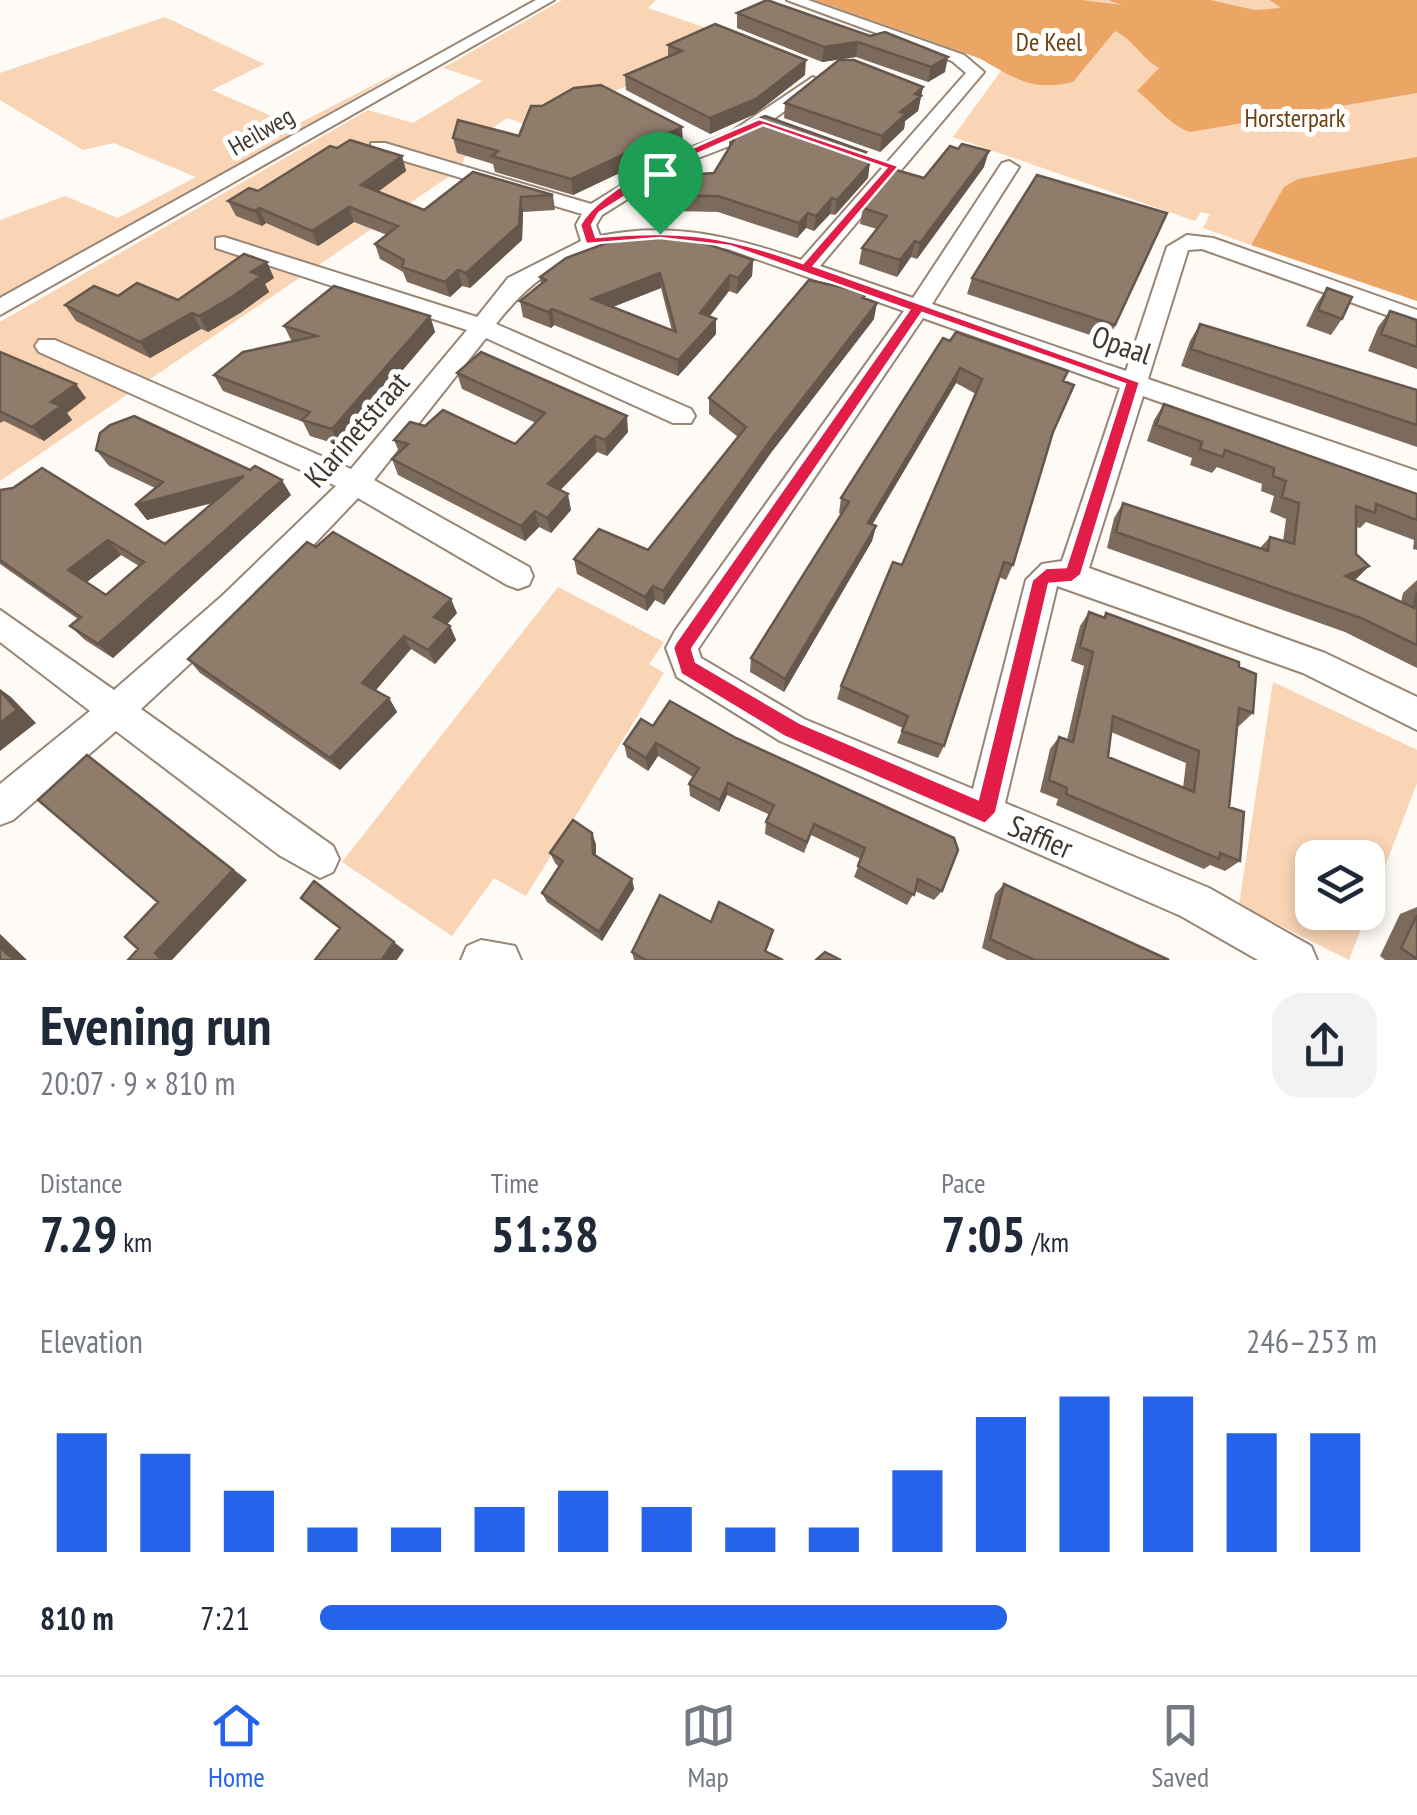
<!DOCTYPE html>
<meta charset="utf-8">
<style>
body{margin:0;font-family:"PT Sans Narrow",sans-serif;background:#f2f2f3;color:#1f2937;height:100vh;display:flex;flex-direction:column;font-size:38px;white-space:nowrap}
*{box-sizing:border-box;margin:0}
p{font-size:32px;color:#747a83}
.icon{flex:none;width:55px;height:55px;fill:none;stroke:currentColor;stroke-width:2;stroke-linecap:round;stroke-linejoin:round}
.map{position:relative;height:960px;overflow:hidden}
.panel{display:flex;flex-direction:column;background:#fff;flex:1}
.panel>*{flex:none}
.tools{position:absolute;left:1295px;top:840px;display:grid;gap:20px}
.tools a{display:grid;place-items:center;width:90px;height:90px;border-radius:20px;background:#fff;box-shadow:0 5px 15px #0003;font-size:50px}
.pin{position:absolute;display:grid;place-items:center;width:85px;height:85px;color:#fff;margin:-102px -42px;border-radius:50% 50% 50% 0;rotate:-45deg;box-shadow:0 0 10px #0007}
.pin .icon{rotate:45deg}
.round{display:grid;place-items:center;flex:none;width:105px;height:105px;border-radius:30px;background:#f2f2f3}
.headline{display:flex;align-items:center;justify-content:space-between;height:170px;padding:0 40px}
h1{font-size:55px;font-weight:600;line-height:75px}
.metrics{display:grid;grid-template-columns:repeat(3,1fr);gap:15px;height:170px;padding:10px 40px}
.metrics div{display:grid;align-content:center}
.metrics b{font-size:50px;font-weight:600}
.metrics small{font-size:28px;font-weight:400}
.metrics p{font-size:28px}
.chart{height:280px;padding:20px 40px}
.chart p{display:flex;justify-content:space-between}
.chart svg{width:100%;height:180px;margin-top:10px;stroke:#2563eb;stroke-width:6}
ul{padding:0 40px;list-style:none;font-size:32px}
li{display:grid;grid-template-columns:160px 120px 1fr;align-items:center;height:75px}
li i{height:25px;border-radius:12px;background:#2563eb}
.tabs{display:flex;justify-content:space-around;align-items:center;height:140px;border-top:2px solid #e0e1e3;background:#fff;font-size:28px;color:#747a83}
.tabs a{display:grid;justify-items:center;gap:5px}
.tabs .current{color:#2563eb}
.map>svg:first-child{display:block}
</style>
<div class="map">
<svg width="1417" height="960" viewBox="0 0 1417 960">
<rect width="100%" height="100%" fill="#fefaf6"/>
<!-- green -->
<path fill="#f9d4b5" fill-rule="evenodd" d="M 562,0 L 656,0 L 648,8 L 712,30 L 680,64 L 530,126 L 507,118 L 471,143 L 460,169 L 0,481 L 0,322 L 368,110 L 413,123 L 483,81 L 443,68 Z
M 828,0 L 1417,0 L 1417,284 L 1259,231 L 1251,245 L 1203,228 L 1210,214 L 1201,212 L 1195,221 L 953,137 L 1003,68 Z
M 165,17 L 264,64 L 212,90 L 294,126 L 414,64 L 0,301 L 0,220 L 65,196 L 118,218 L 196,177 L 114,143 L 83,150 L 0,100 L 0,73 Z
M 558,587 L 664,642 L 649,664 L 664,673 L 526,896 L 494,878 L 452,936 L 342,862 Z
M 1273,682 L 1417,750 L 1417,783 L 1349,960 L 1239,905 ZM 1312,858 L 1368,858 L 1368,912 L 1312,912 Z"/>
<!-- forest -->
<path fill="#eba666" d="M 814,0 L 1081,0 L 1122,5 L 1108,0 L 1210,0 L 1255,10 L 1281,8 L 1270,0 L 1417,0 L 1417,93 L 1190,132 C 1167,123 1157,106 1137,91 L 1159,68 C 1140,57 1134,40 1115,31 L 1073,82 C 1030,92 1013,77 979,58 Z
M 1417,157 L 1417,301 L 1251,245 L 1284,187 L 1298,179 Z"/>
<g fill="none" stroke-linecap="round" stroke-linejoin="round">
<defs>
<path id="minor" d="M 536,0 L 554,0 L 0,315 L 0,298 Z
M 787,0 L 808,0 L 964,55 L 984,72 L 820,266 L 913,298 L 1002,163 L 1009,161 L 1019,167 L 932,304 L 1126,371 L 1167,247 L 1187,235 L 1213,238 L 1417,310 L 1417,326 L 1202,249 L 1188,250 L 1148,379 L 1417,471 L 1417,493 L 1143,396 L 1089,568 L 1325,653 L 1417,697 L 1417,730 L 1303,673 L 1057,586 L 1005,803 L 1209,888 L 1311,946 L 1317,960 L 1258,960 L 1181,916 L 780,741 L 677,677 L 666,648 L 675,631 L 904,311 L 728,249 C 629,233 560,241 496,324 L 691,409 L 695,416 L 691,423 L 673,423 L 486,338 L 374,480 L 529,567 L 533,576 L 529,585 L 518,589 L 507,585 L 358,498 L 281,579 L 141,709 L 333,846 L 339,859 L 333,872 L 320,878 L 279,855 L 116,731 L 13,820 L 0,825 L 0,784 L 90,711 L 0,642 L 0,610 L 114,690 L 222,596 L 336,486 L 39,352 L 35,346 L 39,340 L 55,340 L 351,469 L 467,330 L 216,248 L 216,238 L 224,237 L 477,317 L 508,278 L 581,241 L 576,225 L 582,214 L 371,151 L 371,143 L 385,143 L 591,204 L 671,155 L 731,132 L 813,77 L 822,82 L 819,86 L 745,140 L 685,163 L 602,215 L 596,225 L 600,236 C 671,221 734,237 801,260 L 966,73 L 952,61 ZM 923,318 L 1120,388 L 1062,561 L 1042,564 L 1026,580 L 973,789 L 804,719 L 701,658 L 698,649 Z
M 481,940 L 515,946 L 521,960 L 461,960 L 467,946 Z"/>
</defs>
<!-- minor casing -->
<use href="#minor" stroke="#998574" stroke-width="4"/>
<!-- minor -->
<use href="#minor" fill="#fff" fill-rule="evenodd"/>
</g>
<!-- wall -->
<path fill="#7c6b5c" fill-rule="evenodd" d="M 767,0 L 945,72 L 928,82 L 856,57 L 822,62 L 737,28 L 737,13 Z
M 668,45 L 805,75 L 755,114 L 710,134 L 626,90 L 625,75 L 668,57 Z
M 923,87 L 918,111 L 905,121 L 904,129 L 880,152 L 784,118 L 785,103 Z
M 729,132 L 865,159 L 868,178 L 835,215 L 830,214 L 814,231 L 806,228 L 797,238 L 718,212 L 674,211 L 673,196 L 714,173 L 729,148 Z
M 519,136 L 683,143 L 573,195 L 495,172 L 493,164 L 457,153 L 453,138 Z
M 337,148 L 402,156 L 406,171 L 378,192 L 424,210 L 473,172 L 553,195 L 555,210 L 523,212 L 522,240 L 470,288 L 462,286 L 450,297 L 407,282 L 403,272 L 380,259 L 375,244 L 387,235 L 354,222 L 318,246 L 266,223 L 262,226 L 236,216 L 228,201 L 258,191 Z
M 984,167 L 917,259 L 911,257 L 897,277 L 859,264 L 862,248 L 877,229 L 860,224 L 863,208 L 924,178 Z
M 1167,213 L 1108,341 L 967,294 L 972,278 Z
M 753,260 L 752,276 L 737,294 L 729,291 L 710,316 L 716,319 L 716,334 L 678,376 L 554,325 L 551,328 L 523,317 L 520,301 L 541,284 L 540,277 ZM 661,288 L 672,331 L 613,307 Z
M 274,278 L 265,284 L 269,292 L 240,313 L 208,332 L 201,329 L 150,358 L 76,321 L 65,305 L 118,296 L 178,300 Z
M 1327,288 L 1342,319 L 1331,335 L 1306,326 L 1316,305 Z
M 866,299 L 874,319 L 770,454 L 664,605 L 655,600 L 647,611 L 577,574 L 574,559 L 648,550 L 738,437 L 709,414 L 709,398 Z
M 1390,311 L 1417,320 L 1417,369 L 1368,351 L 1378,327 Z
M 430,316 L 435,332 L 339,445 L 310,436 L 303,422 L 223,391 L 214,375 L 292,342 L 284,326 Z
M 1200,324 L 1417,390 L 1417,447 L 1181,366 L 1190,341 Z
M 943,338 L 1063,381 L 1052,434 L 1013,565 L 1006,580 L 999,577 L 944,746 L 938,758 L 897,743 L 903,728 L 837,699 L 841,686 L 902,565 L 976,394 L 956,383 L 872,524 L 876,526 L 872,541 L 784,692 L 750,672 L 751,658 L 841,514 L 839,513 L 841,498 Z
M 0,352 L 86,398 L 67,413 L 72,420 L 44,441 L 4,421 L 0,423 Z
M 457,373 L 628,432 L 607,456 L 597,452 L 560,490 L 571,510 L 551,533 L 539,527 L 525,541 L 398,475 L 392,459 L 399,452 L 394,440 L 425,426 L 515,444 L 536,423 L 462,389 Z
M 1164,404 L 1417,494 L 1417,550 L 1413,549 L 1414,540 L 1366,522 L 1360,528 L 1356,527 L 1356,554 L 1369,566 L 1355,580 L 1401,602 L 1403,593 L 1417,580 L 1417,668 L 1345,632 L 1107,548 L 1114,518 L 1123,503 L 1260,548 L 1270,537 L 1283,541 L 1286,519 L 1270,512 L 1274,496 L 1261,491 L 1262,484 L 1217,467 L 1212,473 L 1190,465 L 1192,458 L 1147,441 L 1154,420 Z
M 96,450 L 291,495 L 113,658 L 85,640 L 70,626 L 78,619 L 0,564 L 0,490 L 165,544 L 213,503 L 147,520 L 155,488 L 109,466 ZM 121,555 L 139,566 L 106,595 L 87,582 Z
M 316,547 L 457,613 L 447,624 L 450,626 L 456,640 L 435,664 L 411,649 L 375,690 L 389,698 L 397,712 L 340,770 L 200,673 L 188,659 Z
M 1089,612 L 1103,617 L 1106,613 L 1239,667 L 1253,713 L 1239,726 L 1237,725 L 1229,807 L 1240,861 L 1225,871 L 1210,865 L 1204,869 L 1056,805 L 1058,799 L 1040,792 L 1050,749 L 1059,737 L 1067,740 L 1084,666 L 1071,661 L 1080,626 ZM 1111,732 L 1186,763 L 1183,788 L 1108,757 Z
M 641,719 L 942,891 L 934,900 L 915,891 L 907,905 L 854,877 L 861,859 L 811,835 L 804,853 L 765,834 L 766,822 L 770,815 L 727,795 L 719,812 L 690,796 L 689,784 L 693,777 L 658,756 L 648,771 L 627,757 L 624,744 Z
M 596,844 L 596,856 L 632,879 L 634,889 L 602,941 L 547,902 L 542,893 L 559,867 L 555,863 L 550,853 Z
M 1004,884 L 1169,960 L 1007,960 L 982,948 L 995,894 Z
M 1417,907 L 1417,960 L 1385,960 L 1380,956 L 1400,914 Z
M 711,922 L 771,939 L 766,952 L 783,960 L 634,960 L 632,952 Z"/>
<!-- shaded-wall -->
<path fill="#65574b" d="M 858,42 L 856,57 L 822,62 L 824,47 Z
M 948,57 L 945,72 L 928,82 L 931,67 Z
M 806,60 L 805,75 L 755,114 L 710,134 L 710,118 Z
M 923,87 L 918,111 L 905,121 L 904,129 L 880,152 L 882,136 L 915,94 Z
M 682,127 L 683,143 L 573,195 L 571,179 Z
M 989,151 L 984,167 L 917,259 L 920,243 Z
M 402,156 L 406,171 L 366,200 L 361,185 Z
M 870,163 L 868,178 L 835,215 L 837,200 Z
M 521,197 L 523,212 L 522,240 L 470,288 L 466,273 Z
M 832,198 L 830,214 L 814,231 L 816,216 Z
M 349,207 L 354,222 L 318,246 L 312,231 Z
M 259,208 L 266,223 L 262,226 L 255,211 Z
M 808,213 L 806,228 L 797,238 L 799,223 Z
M 915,241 L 911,257 L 897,277 L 900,260 Z
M 753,260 L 752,276 L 737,294 L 738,278 Z
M 267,262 L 274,278 L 265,284 L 269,292 L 240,313 L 208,332 L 199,316 L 251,272 Z
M 458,270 L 462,286 L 450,297 L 445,282 Z
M 660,273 L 661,288 L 594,314 L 592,299 Z
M 730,275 L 729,291 L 700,328 L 700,313 Z
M 877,303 L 874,319 L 770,454 L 664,605 L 663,591 L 772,438 Z
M 552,309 L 554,325 L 551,328 L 548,312 Z
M 192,313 L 201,329 L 150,358 L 140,342 Z
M 430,316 L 435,332 L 339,445 L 332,429 Z
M 716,319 L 716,334 L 678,376 L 678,360 Z
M 960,368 L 956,383 L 865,537 L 868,523 Z
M 76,384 L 86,398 L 67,413 L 72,420 L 44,441 L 32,427 L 51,402 Z
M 627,416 L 628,432 L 607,456 L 605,440 Z
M 595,436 L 597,452 L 551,500 L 548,484 Z
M 244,476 L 254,491 L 147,520 L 135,505 Z
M 282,480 L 291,495 L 113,658 L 98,644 Z
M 568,494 L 571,510 L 551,533 L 547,518 Z
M 535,511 L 539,527 L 525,541 L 521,526 Z
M 876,526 L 872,541 L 784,692 L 785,679 Z
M 108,540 L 121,555 L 83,585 L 68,570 Z
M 1369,566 L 1354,581 L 1345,576 Z
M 653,586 L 655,600 L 647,611 L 645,597 Z
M 451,599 L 457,613 L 441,631 L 434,617 Z
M 450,626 L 456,640 L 435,664 L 428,650 Z
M 404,636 L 411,649 L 371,696 L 362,683 Z
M 0,689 L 11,697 L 36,723 L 0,751 Z
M 389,698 L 397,712 L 340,770 L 330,758 Z
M 656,743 L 658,756 L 648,771 L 646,758 Z
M 103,767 L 247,880 L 172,960 L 162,960 L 155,953 L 233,870 Z
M 728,783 L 727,795 L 719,812 L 720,800 Z
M 592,833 L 596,844 L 596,864 L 593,854 Z
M 632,879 L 634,889 L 602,941 L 599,932 Z
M 0,934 L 27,960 L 14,960 L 0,947 Z
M 394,942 L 404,950 L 397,960 L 383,960 L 382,959 Z"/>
<!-- building -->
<path fill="#907c6b" stroke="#65574b" stroke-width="2.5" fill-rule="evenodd" d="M 767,0 L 870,36 L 885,32 L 948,57 L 931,67 L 858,42 L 824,47 L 737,13 Z
M 715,24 L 806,60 L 756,99 L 710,118 L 625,75 L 682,51 L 668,45 Z
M 839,60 L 854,60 L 923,87 L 915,94 L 921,96 L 900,112 L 906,114 L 882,136 L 785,103 Z
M 601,85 L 682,127 L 571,179 L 492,156 L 498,151 L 453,138 L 458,120 L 519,136 L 531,106 L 542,106 L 574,88 Z
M 765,116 L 866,152 L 862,157 L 870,163 L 837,200 L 832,198 L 816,216 L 808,213 L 799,223 L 718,196 L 673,196 L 675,176 L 714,173 L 737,135 L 729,132 Z
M 350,140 L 402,156 L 361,185 L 424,210 L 473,172 L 553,195 L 521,197 L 519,225 L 466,273 L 458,270 L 445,282 L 402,267 L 404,260 L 375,244 L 398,226 L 349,207 L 312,231 L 259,208 L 255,211 L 228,201 L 249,188 L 258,191 L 330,146 L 337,148 Z
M 962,144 L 989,151 L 920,243 L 915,241 L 900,260 L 862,248 L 887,216 L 863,208 L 896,170 L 924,178 L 950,146 L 958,149 Z
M 1037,175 L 1167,213 L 1115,325 L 972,278 Z
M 623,237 L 690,238 L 753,260 L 738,278 L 730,275 L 700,313 L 716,319 L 678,360 L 552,309 L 548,312 L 520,301 L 546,280 L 540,277 L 566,258 ZM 660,273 L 676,332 L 592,299 Z
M 244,254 L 267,262 L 251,272 L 261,276 L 232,297 L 199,316 L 192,313 L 140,342 L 65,305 L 94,286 L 118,296 L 137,283 L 178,300 Z
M 809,280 L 867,293 L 863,298 L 877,303 L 772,438 L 663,591 L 653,586 L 645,597 L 574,559 L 599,529 L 648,550 L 746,427 L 709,398 Z
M 334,286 L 430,316 L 332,429 L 302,420 L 310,412 L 214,375 L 243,352 L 317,336 L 284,326 Z
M 1327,288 L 1352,297 L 1342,319 L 1318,310 Z
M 1390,311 L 1417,320 L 1417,347 L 1381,334 Z
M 1200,324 L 1417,390 L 1417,425 L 1191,349 Z
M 956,332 L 1068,371 L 1063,381 L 1074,385 L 1053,432 L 1013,565 L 1004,562 L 944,746 L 902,731 L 908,716 L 841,686 L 893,562 L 902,565 L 982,379 L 960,368 L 868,523 L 876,526 L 785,679 L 751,658 L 849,502 L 841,498 L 943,338 L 950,341 Z
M 0,352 L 76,384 L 51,402 L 61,406 L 32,427 L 0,411 Z
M 481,352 L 627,416 L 605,440 L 595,436 L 548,484 L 568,494 L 547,518 L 535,511 L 521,526 L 392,459 L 408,444 L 394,440 L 410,422 L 425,426 L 443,410 L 515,444 L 545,413 L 457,373 Z
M 1164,404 L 1417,494 L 1417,520 L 1376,504 L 1375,513 L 1356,506 L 1356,554 L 1369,566 L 1345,576 L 1414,608 L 1417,592 L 1417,645 L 1361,618 L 1116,532 L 1123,503 L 1268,551 L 1270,537 L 1294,544 L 1299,503 L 1282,497 L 1286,481 L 1273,476 L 1274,468 L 1225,450 L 1223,457 L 1200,449 L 1202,442 L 1156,425 Z
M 134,416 L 250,470 L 255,466 L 282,480 L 98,644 L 70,626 L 81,617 L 0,560 L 0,490 L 13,488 L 42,468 L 165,544 L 244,476 L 135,505 L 163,482 L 96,450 L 100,433 L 110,425 ZM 108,540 L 144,562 L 106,595 L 68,570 Z
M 333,532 L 451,599 L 434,617 L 450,626 L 428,650 L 404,636 L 362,683 L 389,698 L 330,758 L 188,659 L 307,542 L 316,547 Z
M 1089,612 L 1105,618 L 1106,613 L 1179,640 L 1239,662 L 1239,667 L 1256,674 L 1253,713 L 1239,708 L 1229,807 L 1244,812 L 1240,861 L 1220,853 L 1219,859 L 1066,794 L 1067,788 L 1049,780 L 1059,737 L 1073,742 L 1093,652 L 1080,647 ZM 1113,716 L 1199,751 L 1194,792 L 1108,757 Z
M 0,691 L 17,710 L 0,723 Z
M 670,701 L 736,738 L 954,838 L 958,850 L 942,891 L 918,879 L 914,895 L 858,866 L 865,848 L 814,824 L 807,842 L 766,822 L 774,805 L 728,783 L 720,800 L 689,784 L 699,768 L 656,743 L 646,758 L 624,744 L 641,719 L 653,726 Z
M 87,755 L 233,870 L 155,953 L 162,960 L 128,960 L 138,949 L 125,937 L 158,902 L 38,800 Z
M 573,820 L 592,833 L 593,854 L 632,879 L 599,932 L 542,893 L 563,861 L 550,853 Z
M 314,881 L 394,942 L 382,959 L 383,960 L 315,960 L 340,928 L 301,898 Z
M 1004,884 L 1169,960 L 1034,960 L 990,939 Z
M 660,895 L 711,922 L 719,902 L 773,930 L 765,951 L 783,960 L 646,960 L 632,952 Z
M 1417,915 L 1417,959 L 1401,948 Z
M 0,947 L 14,960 L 0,960 Z
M 825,952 L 841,960 L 816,960 Z"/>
<!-- route -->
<path fill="#e11d48" stroke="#fff" stroke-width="2.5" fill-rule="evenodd" d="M 759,119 L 899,166 L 814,266 L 1140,382 L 1081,575 L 1072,582 L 1049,584 L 996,813 L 985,824 L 785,737 L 681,674 L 673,648 L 676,642 L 909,310 L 730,246 L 660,238 L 586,244 L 580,225 C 604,181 712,139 759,119 ZM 763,125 L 886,168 L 803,263 C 724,235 679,229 596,237 L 592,225 L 599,213 L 681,161 ZM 922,313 L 1125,384 L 1066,567 L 1046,568 L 1032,580 L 978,799 L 800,723 L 696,662 L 692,649 Z"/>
<g text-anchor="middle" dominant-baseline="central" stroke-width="10" stroke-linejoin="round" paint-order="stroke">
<!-- far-park labels -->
<g font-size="25" fill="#6f4111" stroke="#fff">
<text x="1049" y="42">De Keel</text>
<text x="1295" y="118">Horsterpark</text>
</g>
<!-- far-street labels -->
<g font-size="25" fill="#403830" stroke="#fff">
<text transform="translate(261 131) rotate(-30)">Heilweg</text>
</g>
<!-- street labels -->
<g font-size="30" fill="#403830" stroke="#fff">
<text transform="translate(1122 344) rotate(19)">Opaal</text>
<text transform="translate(356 429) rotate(-49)">Klarinetstraat</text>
<text transform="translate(1041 836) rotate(23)">Saffier</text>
</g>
</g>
</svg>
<div class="tools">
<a><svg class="icon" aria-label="layers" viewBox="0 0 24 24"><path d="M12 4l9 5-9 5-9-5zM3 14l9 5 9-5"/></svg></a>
</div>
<div class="pin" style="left:660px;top:234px;background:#1e9e55"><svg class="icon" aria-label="arrive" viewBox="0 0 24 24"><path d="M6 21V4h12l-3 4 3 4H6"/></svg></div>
</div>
<section class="panel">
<div class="headline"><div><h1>Evening run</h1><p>20:07 · 9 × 810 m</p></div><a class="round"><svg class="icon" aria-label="share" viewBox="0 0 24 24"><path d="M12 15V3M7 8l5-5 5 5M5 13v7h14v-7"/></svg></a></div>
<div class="metrics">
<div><p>Distance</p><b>7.29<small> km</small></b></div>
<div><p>Time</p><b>51:38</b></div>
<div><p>Pace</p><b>7:05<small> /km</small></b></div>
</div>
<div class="chart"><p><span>Elevation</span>246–253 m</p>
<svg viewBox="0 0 160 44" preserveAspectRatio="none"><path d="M5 44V15M15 44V20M25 44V29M35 44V38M45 44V38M55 44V33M65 44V29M75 44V33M85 44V38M95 44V38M105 44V24M115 44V11M125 44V6M135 44V6M145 44V15M155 44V15"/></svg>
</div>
<ul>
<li><b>810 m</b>7:21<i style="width:65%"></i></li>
</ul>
</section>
<nav class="tabs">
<a class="current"><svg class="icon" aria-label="home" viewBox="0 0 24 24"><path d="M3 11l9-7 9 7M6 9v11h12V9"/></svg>Home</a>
<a><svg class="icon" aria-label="map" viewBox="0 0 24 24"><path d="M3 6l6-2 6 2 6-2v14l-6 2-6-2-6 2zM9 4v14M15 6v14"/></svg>Map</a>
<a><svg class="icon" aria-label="saved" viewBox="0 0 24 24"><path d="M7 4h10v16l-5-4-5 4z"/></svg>Saved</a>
</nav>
